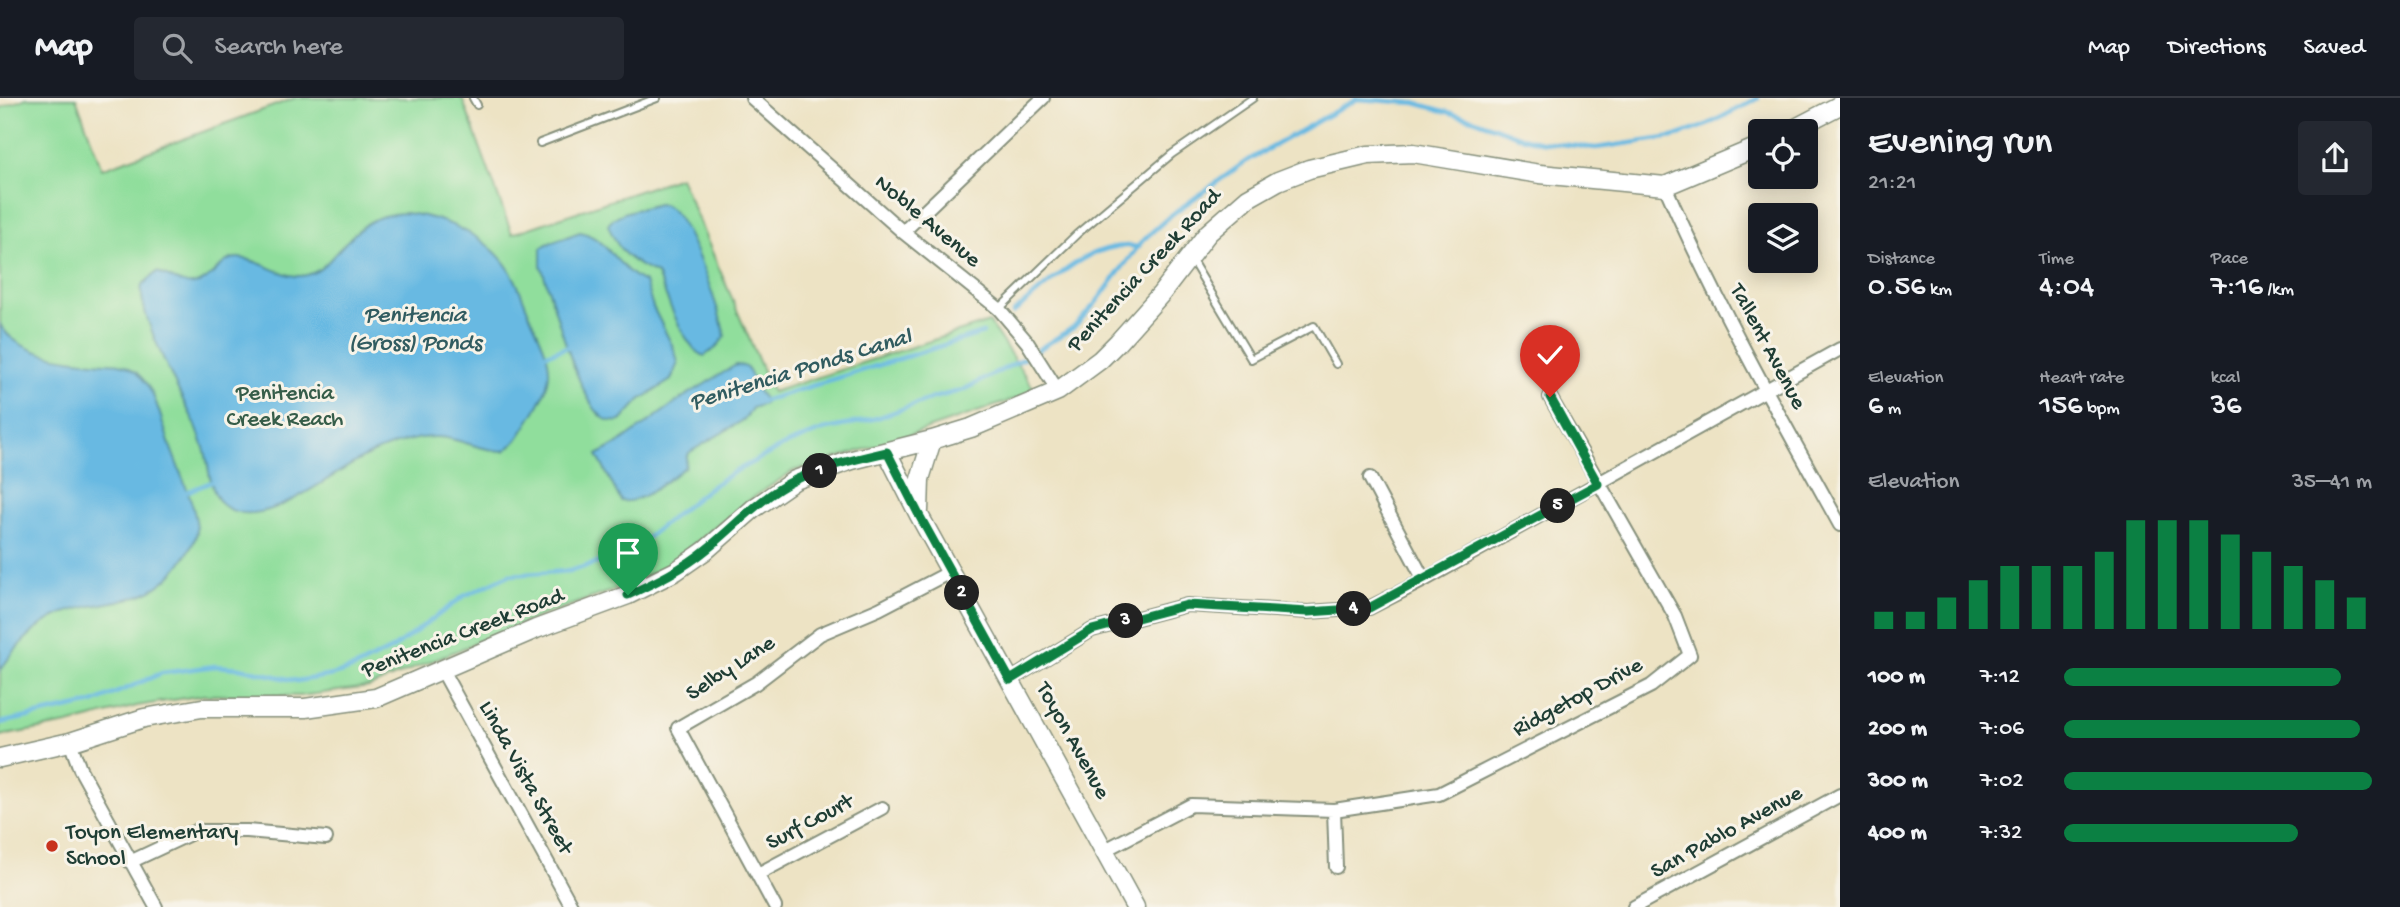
<!DOCTYPE html>
<meta charset="utf-8">
<style>
body{margin:0;font-family:"Gochi Hand",sans-serif;background:#242831;color:#f1f3f6;height:100vh;display:flex;flex-direction:column;font-size:26px;white-space:nowrap}
*{box-sizing:border-box;margin:0}
p{font-size:23px;color:#9ea1a6}
.icon{flex:none;width:38px;height:38px;fill:none;stroke:currentColor;stroke-width:2;stroke-linecap:round;stroke-linejoin:round}
.map{position:relative;flex:1;overflow:hidden}
.sheet{display:flex;flex-direction:column;background:#171b24;width:560px}
.sheet>*{flex:none}
.buttons{position:absolute;left:1748px;top:21px;display:grid;gap:14px}
.buttons a{display:grid;place-items:center;width:70px;height:70px;border-radius:7px;background:#171b24;box-shadow:0 4px 18px #0003;font-size:35px}
.pin{position:absolute;display:grid;place-items:center;width:60px;height:60px;color:#fff;margin:-72px -30px;border-radius:50% 50% 50% 0;rotate:-45deg;box-shadow:0 0 7px #0007}
.pin .icon{rotate:45deg}
.km{position:absolute;width:35px;height:35px;margin:-18px;border-radius:50%;background:#222;color:#fff;font-size:19px;line-height:35px;text-align:center}
.round{display:grid;place-items:center;flex:none;width:74px;height:74px;border-radius:7px;background:#242831}
.summary{display:flex;align-items:center;justify-content:space-between;height:119px;padding:0 28px}
h1{font-size:38px;font-weight:600;line-height:52px}
.stats{display:grid;grid-template-columns:repeat(3,1fr);gap:10px;height:119px;padding:7px 28px}
.stats div{display:grid;align-content:center}
.stats b{font-size:30px;font-weight:600}
.stats small{font-size:19px;font-weight:400}
.stats p{font-size:19px}
.chart{height:196px;padding:14px 28px}
.chart p{display:flex;justify-content:space-between}
.chart svg{width:100%;height:126px;margin-top:7px;stroke:#0b8043;stroke-width:6}
ul{padding:0 28px;list-style:none;font-size:23px}
li{display:grid;grid-template-columns:112px 84px 1fr;align-items:center;height:52px}
li i{height:18px;border-radius:9px;background:#0b8043}
header{display:flex;align-items:center;gap:42px;box-sizing:border-box;height:98px;padding:0 35px;background:#171b24;border-bottom:2px solid #363941}
header strong{font-size:33px}
nav{display:flex;gap:38px;margin-inline-start:auto;font-size:24px}
.search{width:490px;height:63px;background:#242831;display:flex;align-items:center;gap:18px;box-sizing:border-box;padding:0 24px;border-radius:7px;color:#9ea1a6;font-size:26px}
main{display:flex;flex:1;min-height:0}
.map>svg:first-child{display:block}
</style>
<header>
<strong>Map</strong>
<div class="search"><svg class="icon" aria-label="search" viewBox="0 0 24 24"><circle cx="10" cy="10" r="6"/><path d="M15 15l6 6"/></svg>Search here</div>
<nav><a>Map</a><a>Directions</a><a>Saved</a></nav>
</header>
<main>
<div class="map">
<svg width="1840" height="809" viewBox="0 0 1840 809">
<rect width="100%" height="100%" fill="#f7f3e8"/>
<filter id="ink" filterUnits="userSpaceOnUse"><feTurbulence type="fractalNoise" baseFrequency=".0143" numOctaves="2"/><feDisplacementMap in="SourceGraphic" scale="14" xChannelSelector="R" yChannelSelector="G"/><feConvolveMatrix kernelMatrix="1 2 1 2 8 2 1 2 1" color-interpolation-filters="sRGB"/></filter>
<filter id="wash" filterUnits="userSpaceOnUse"><feTurbulence type="fractalNoise" baseFrequency=".00686" numOctaves="4" result="noise"/><feDisplacementMap in="SourceGraphic" scale="28" xChannelSelector="R" yChannelSelector="G"/><feGaussianBlur stdDeviation="1.57" result="paint"/><feColorMatrix in="noise" values="0 0 0 0 0 0 0 0 0 0 0 0 0 0 0 0 0 1.4 0 .05"/><feComposite in="paint" operator="in"/></filter>
<g filter="url(#wash)">
<rect width="100%" height="100%" fill="#ede3c4"/>
<!-- green -->
<path fill="#90de9c" stroke="#588e68" stroke-width="2" d="M 27,0 L 76,0 L 102,71 L 295,0 L 462,0 L 512,136 L 680,79 L 772,294 L 989,224 L 1036,294 L 883,346 L 793,373 L 751,401 L 666,468 L 626,488 L 543,517 L 369,589 L 300,598 L 204,597 L 137,608 L 68,626 L 0,638 L 0,10 Z"/>
<!-- water -->
<path fill="#67b9e2" stroke="#437b8b" stroke-width="2" d="M 657,106 C 659,106 665,106 667,108 C 688,120 720,213 725,238 L 716,250 L 704,258 C 684,250 666,197 657,176 C 630,164 619,155 608,127 C 619,111 641,112 657,106 Z
M 406,115 C 447,120 493,140 513,178 C 520,190 524,204 530,217 C 550,263 560,275 531,320 C 523,332 517,346 504,353 C 483,353 467,344 447,340 C 423,336 391,347 369,357 C 332,373 266,435 226,409 C 208,397 210,368 204,350 C 199,335 193,320 185,306 C 173,281 137,212 142,187 L 157,174 C 167,177 176,184 187,186 C 212,189 218,160 237,160 C 261,160 286,185 310,176 C 320,173 328,164 335,156 C 357,132 371,115 406,115 Z
M 580,134 C 607,139 619,174 645,184 L 653,209 L 675,253 L 678,265 L 671,282 L 640,302 L 621,323 C 615,324 610,324 605,321 C 578,305 553,201 541,168 L 541,150 L 547,146 Z
M 0,226 C 17,256 62,261 94,264 C 106,266 119,263 130,270 C 154,284 159,315 167,338 C 176,369 193,397 197,429 C 198,440 189,453 183,462 C 149,512 110,498 61,516 C 36,526 14,551 0,573 Z
M 736,267 C 751,267 750,277 755,288 C 758,294 762,298 766,303 L 764,306 L 752,310 L 745,321 L 690,354 L 687,358 L 685,369 C 668,381 642,406 621,403 L 597,357 L 618,346 L 682,300 Z"/>
<g fill="none" stroke-linecap="round" stroke-linejoin="round">
<!-- stream -->
<path stroke="#67b9e2" stroke-width="4.5" d="M 1013,215 C 1049,187 1090,140 1139,149
M 541,258 L 573,247
M 760,304 L 983,235
M 184,395 L 214,383
M 0,625 L 93,605 L 162,575 L 215,568 L 240,570 L 297,583 L 333,577 L 354,570 L 392,551 L 464,498 L 509,477 L 570,473 L 627,456 L 709,390 L 734,374 L 787,346 L 823,332 L 877,320 L 933,300 L 963,292 L 1025,260 L 1074,229 L 1095,206 L 1143,142 L 1171,117 L 1245,64 L 1357,1 L 1415,5 L 1473,21 L 1521,39 L 1541,44 L 1596,50 L 1673,39 L 1707,27 L 1758,0"/>
</g>
</g>
<g filter="url(#ink)">
<g fill="none" stroke-linecap="round" stroke-linejoin="round">
<defs>
<path id="lane" d="M 473,0 L 477,7
M 540,45 L 657,0
M 1191,161 L 1251,261 L 1314,228 L 1336,266
M 999,211 L 1077,136 L 1172,56 L 1253,0"/>
<path id="street" d="M 752,0 L 903,134 L 999,211 L 1027,244 L 1058,293
M 1665,88 C 1716,205 1778,315 1840,427
M 903,134 L 1043,0
M 1370,380 L 1424,482
M 442,572 L 572,809
M 1010,582 L 1092,532 L 1187,507 L 1308,514 L 1369,510 L 1424,482 L 1840,251
M 70,644 L 80,671 L 156,809
M 1334,712 L 1336,769
M 1105,752 L 1191,707 L 1334,712 L 1439,696 L 1651,588 L 1690,557 L 1675,518 L 1550,299
M 130,764 L 196,733 L 247,733 L 326,740
M 758,776 L 882,710
M 775,809 L 678,630 L 756,585 L 820,536 L 879,511 L 950,474
M 1634,809 L 1840,697"/>
<path id="secondary" d="M 1790,33 L 1840,7
M 887,354 L 919,417 L 1135,809
M 919,413 L 920,381 L 932,342
M 0,660 L 70,644 L 144,620 L 202,610 L 305,610 L 376,600 L 536,531 L 628,497 L 676,473 L 706,452 L 753,411 L 795,382 L 852,362 L 932,342 L 971,330 L 1058,293 L 1100,262 L 1118,244 L 1161,196 L 1208,135 L 1248,100 L 1278,83 L 1309,71 L 1368,57 L 1413,55 L 1540,76 L 1665,88 L 1760,48"/>
</defs>
<!-- lane casing -->
<use href="#lane" stroke="#86907c" stroke-width="10"/>
<!-- street casing -->
<use href="#street" stroke="#86907c" stroke-width="16"/>
<!-- secondary casing -->
<use href="#secondary" stroke="#86907c" stroke-width="21"/>
<!-- lane -->
<use href="#lane" stroke="#fff" stroke-width="6"/>
<!-- street -->
<use href="#street" stroke="#fff" stroke-width="12"/>
<!-- secondary -->
<use href="#secondary" stroke="#fff" stroke-width="18"/>
</g>
</g>
<g fill="none" stroke-linecap="round" stroke-linejoin="round" filter="url(#ink)">
<defs>
<path id="route" d="M 628,497 C 656,484 683,471 707,451 C 735,428 762,398 795,382 C 824,368 857,361 887,354 L 919,417 L 1010,582 L 1092,532 L 1187,507 L 1308,514 L 1369,510 L 1598,386 L 1550,299"/>
</defs>
<!-- route casing -->
<use href="#route" stroke="#fff" stroke-width="14"/>
<!-- route -->
<use href="#route" stroke="#0b8043" stroke-width="9"/>
</g>
<!-- markers -->
<circle fill="#c8321e" stroke="#f7f3e8" stroke-width="2.5" cx="52" cy="748" r="7"/>
<g text-anchor="middle" dominant-baseline="central" stroke-width="6" stroke-linejoin="round" paint-order="stroke">
<!-- street labels -->
<g font-size="23" fill="#1f3d34" stroke="#f7f3e8">
<text transform="translate(927 124) rotate(40)">Noble Avenue</text>
<text transform="translate(1145 173) rotate(-47)">Penitencia Creek Road</text>
<text transform="translate(1767 249) rotate(62)">Tallent Avenue</text>
<text transform="translate(463 536) rotate(-21)">Penitencia Creek Road</text>
<text transform="translate(731 571) rotate(-33)">Selby Lane</text>
<text transform="translate(1578 600) rotate(-28)">Ridgetop Drive</text>
<text transform="translate(1072 643) rotate(61)">Toyon Avenue</text>
<text transform="translate(525 680) rotate(61)">Linda Vista Street</text>
<text transform="translate(810 725) rotate(-28)">Surf Court</text>
<text transform="translate(1727 735) rotate(-29)">San Pablo Avenue</text>
</g>
<!-- park labels -->
<g font-size="23" fill="#365d49" stroke="#f7f3e8">
<text x="285" y="296">Penitencia<tspan x="285" dy="26">Creek Reach</tspan></text>
</g>
<!-- poi labels -->
<g font-size="23" fill="#1f3d34" stroke="#f7f3e8" text-anchor="start">
<text x="66" y="735">Toyon Elementary<tspan x="66" dy="26">School</tspan></text>
</g>
<!-- water labels -->
<g font-size="24" font-style="italic" fill="#315c60" stroke="#f7f3e8">
<text x="415" y="218">Penitencia<tspan x="415" dy="28">(Gross) Ponds</tspan></text>
<text transform="translate(801 273) rotate(-17)">Penitencia Ponds Canal</text>
</g>
</g>
</svg>
<div class="buttons">
<a><svg class="icon" aria-label="locate" viewBox="0 0 24 24"><circle cx="12" cy="12" r="6"/><path d="M12 2v4M12 18v4M2 12h4M18 12h4"/></svg></a>
<a><svg class="icon" aria-label="layers" viewBox="0 0 24 24"><path d="M12 4l9 5-9 5-9-5zM3 14l9 5 9-5"/></svg></a>
</div>
<div class="pin" style="left:628px;top:497px;background:#1e9e55"><svg class="icon" aria-label="arrive" viewBox="0 0 24 24"><path d="M6 21V4h12l-3 4 3 4H6"/></svg></div>
<div class="pin" style="left:1550px;top:299px;background:#d93025"><svg class="icon" aria-label="check" viewBox="0 0 24 24"><path d="M5 12l5 5 9-10"/></svg></div>
<b class="km" style="left:820px;top:373px">1</b>
<b class="km" style="left:962px;top:495px">2</b>
<b class="km" style="left:1126px;top:523px">3</b>
<b class="km" style="left:1354px;top:511px">4</b>
<b class="km" style="left:1558px;top:408px">5</b>
</div>
<section class="sheet">
<div class="summary"><div><h1>Evening run</h1><p>21:21</p></div><a class="round"><svg class="icon" aria-label="share" viewBox="0 0 24 24"><path d="M12 15V3M7 8l5-5 5 5M5 13v7h14v-7"/></svg></a></div>
<div class="stats">
<div><p>Distance</p><b>0.56<small> km</small></b></div>
<div><p>Time</p><b>4:04</b></div>
<div><p>Pace</p><b>7:16<small> /km</small></b></div>
</div>
<div class="stats">
<div><p>Elevation</p><b>6<small> m</small></b></div>
<div><p>Heart rate</p><b>156<small> bpm</small></b></div>
<div><p>kcal</p><b>36</b></div>
</div>
<div class="chart"><p><span>Elevation</span>35–41 m</p>
<svg viewBox="0 0 160 44" preserveAspectRatio="none"><path d="M5 44V38M15 44V38M25 44V33M35 44V27M45 44V22M55 44V22M65 44V22M75 44V17M85 44V6M95 44V6M105 44V6M115 44V11M125 44V17M135 44V22M145 44V27M155 44V33"/></svg>
</div>
<ul>
<li><b>100 m</b>7:12<i style="width:90%"></i></li>
<li><b>200 m</b>7:06<i style="width:96%"></i></li>
<li><b>300 m</b>7:02<i style="width:100%"></i></li>
<li><b>400 m</b>7:32<i style="width:76%"></i></li>
</ul>
</section>
</main>
